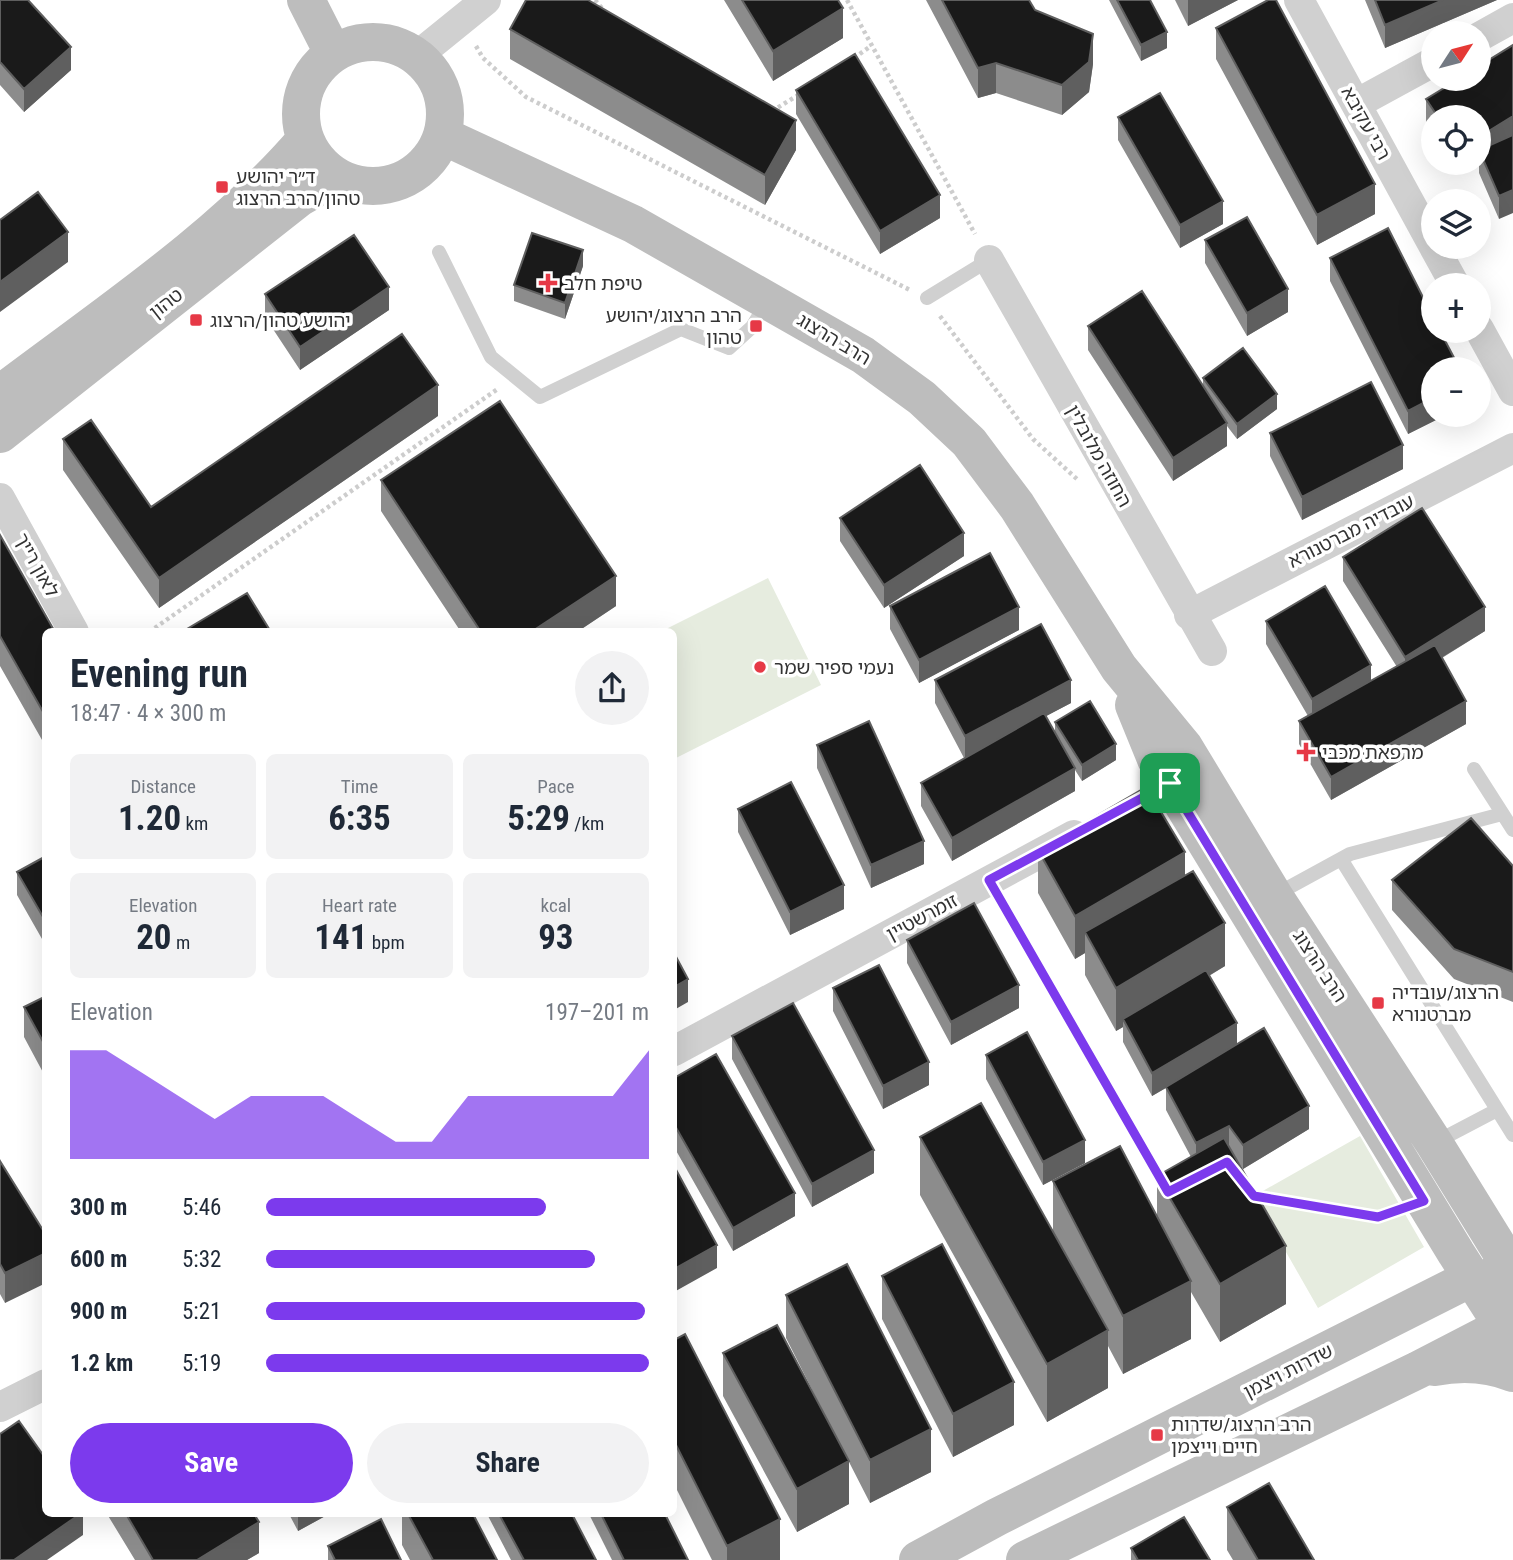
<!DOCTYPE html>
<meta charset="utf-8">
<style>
body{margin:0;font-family:"Roboto Condensed","Noto Sans Hebrew",sans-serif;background:#f2f2f3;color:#1f2937;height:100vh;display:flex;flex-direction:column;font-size:26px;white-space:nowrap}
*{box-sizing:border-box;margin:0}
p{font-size:23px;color:#747a83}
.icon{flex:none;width:38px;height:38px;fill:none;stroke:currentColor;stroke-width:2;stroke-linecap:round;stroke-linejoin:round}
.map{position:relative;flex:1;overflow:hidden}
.details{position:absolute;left:42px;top:628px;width:635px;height:889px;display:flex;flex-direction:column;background:#fff;border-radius:10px;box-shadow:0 7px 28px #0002}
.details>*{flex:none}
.needle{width:46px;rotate:54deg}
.controls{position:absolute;left:1421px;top:21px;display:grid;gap:14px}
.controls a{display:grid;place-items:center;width:70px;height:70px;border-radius:50%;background:#fff;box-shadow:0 7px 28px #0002;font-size:35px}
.pin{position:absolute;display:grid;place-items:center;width:60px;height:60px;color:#fff;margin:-30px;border-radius:14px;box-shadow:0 4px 10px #0006}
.round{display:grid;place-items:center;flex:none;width:74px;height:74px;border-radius:37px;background:#f2f2f3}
.head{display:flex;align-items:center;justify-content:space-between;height:119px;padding:0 28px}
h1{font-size:38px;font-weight:700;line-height:52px}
.metrics{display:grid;grid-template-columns:repeat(3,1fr);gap:10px;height:119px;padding:7px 28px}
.metrics div{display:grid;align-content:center;border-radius:10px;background:#f2f2f3;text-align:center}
.metrics b{font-size:35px;font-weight:700}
.metrics small{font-size:19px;font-weight:400}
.metrics p{font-size:19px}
.chart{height:196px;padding:14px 28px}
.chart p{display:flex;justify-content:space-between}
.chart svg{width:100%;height:126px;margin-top:7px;fill:#7c3aed;opacity:.7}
.button{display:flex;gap:14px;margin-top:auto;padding:14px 28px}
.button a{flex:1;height:80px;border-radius:42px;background:#7c3aed;color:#fff;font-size:28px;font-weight:700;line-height:80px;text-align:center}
.button a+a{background:#f2f2f3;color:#1f2937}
ul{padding:0 28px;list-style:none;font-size:23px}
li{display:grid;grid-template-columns:112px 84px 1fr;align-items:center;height:52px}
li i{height:18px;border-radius:9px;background:#7c3aed}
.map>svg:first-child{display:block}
</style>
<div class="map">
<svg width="1513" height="1560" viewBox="0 0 1513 1560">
<rect width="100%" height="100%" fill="#fff"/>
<!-- green -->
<path fill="#e6ecdf" d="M 768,578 L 821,685 L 674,759 L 674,632 L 660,632 Z
M 1360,1136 L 1424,1247 L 1318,1308 L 1254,1196 Z"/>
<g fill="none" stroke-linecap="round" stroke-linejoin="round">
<!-- path -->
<path stroke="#cdcdcd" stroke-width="4.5" stroke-dasharray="3.5 3.5" stroke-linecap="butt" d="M 595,0 L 606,13
M 847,0 L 975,234
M 476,46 L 483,58 L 526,97 L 910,290
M 854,58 L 871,46
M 772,111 L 800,94
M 940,316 L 1033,439 L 1078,480
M 149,632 L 499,388
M 1004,905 L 1161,1180
M 1252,1194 L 1254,1196 L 1378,1217 L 1394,1211"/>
<!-- lane -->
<path stroke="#d0d0d0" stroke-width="14" d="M 439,252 L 491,357 L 540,397 L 681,329 L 729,348 L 752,327 L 767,302
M 927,298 L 989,260
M 1474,769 L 1513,830
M 1341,859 L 1513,1135
M 1275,895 L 1350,854 L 1502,814
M 1436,1142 L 1497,1110"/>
<!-- street -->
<path stroke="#d0d0d0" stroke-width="30" d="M 1299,0 L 1433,245
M 1479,37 L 1513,18
M 417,56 L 486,0
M 1356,104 L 1433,62
M 1434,247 L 1455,285
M 989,260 L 1212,651
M 1479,329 L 1513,391
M 0,498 L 74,632
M 1189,615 L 1513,448
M 674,1051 L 1074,835
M 0,1407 L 46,1384"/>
<!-- secondary -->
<path stroke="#bdbdbd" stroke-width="38" d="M 306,0 L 333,53
M301 114a72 72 0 1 1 144 0a72 72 0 1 1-144 0Z
M 443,136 L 633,224 L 863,355 L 922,398 L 969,442 L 1017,506 L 1119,668 L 1184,747 L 1274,896 L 1434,1143 L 1513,1271
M 0,394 C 103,316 221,238 305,140
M 0,434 L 299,198 L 336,177
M 1134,705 L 1156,759 L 1170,783 L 1456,1253 L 1513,1342
M 1434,1367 C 1460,1362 1488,1363 1513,1373
M 918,1560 L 997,1517 L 1473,1277 L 1497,1280
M 1025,1560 L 1418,1370 L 1503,1326 L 1512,1303"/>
</g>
<!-- wall -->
<path fill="#8c8c8c" d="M 0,0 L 71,70 L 24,112 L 0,85 Z
M 724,0 L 838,0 L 843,38 L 773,81 Z
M 926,0 L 1029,0 L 1035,10 L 1093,64 L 1089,92 L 1062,115 L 996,93 L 978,98 Z
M 1109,0 L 1150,0 L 1167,48 L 1141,61 Z
M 1175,0 L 1238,0 L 1188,26 Z
M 1365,0 L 1497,0 L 1385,48 Z
M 1216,28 L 1375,214 L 1317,245 L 1216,59 Z
M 510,29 L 796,150 L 765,205 L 510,59 Z
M 1513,45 L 1499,219 L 1479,173 L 1479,117 L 1433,117 L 1433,133 L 1426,122 L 1426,99 Z
M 796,90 L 940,218 L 880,254 L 796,114 Z
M 1118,117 L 1223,224 L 1180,248 L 1118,140 Z
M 1452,163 L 1475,163 L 1458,173 Z
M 1205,240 L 1288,312 L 1247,336 L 1205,263 Z
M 1330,258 L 1433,415 L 1446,415 L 1408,434 L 1330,281 Z
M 583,266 L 565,319 L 514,301 L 514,285 Z
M 265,294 L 389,310 L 300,370 L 265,317 Z
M 1088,326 L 1203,385 L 1203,378 L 1277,409 L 1237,439 L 1227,426 L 1227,446 L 1173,481 L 1088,350 Z
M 438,416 L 159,608 L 63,470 L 63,439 L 151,507 Z
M 1270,433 L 1403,469 L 1302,520 L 1270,456 Z
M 381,480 L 616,606 L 577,632 L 461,632 L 381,511 Z
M 840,518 L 964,556 L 884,608 L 840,541 Z
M 0,535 L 46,632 L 46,747 L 0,666 Z
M 1343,557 L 1485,631 L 1442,658 L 1466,724 L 1331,800 L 1299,744 L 1299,721 L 1308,716 L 1266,644 L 1266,621 L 1371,681 L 1397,667 L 1343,581 Z
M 890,606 L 1019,630 L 919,683 L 890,629 Z
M 935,680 L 1071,703 L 1046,716 L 1055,733 L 1055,722 L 1116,760 L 1082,781 L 1075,770 L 1075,791 L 952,861 L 921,806 L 921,783 L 964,758 L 935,703 Z
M 817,745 L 924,864 L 871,888 L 817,768 Z
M 738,809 L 844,909 L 790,935 L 738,832 Z
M 1038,850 L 1185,875 L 1225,966 L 1209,976 L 1237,1045 L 1309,1129 L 1243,1169 L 1232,1152 L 1286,1304 L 1220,1342 L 1191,1292 L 1191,1339 L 1123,1374 L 1108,1346 L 1108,1388 L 1047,1422 L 920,1195 L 920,1137 L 1053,1231 L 1053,1181 L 1157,1218 L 1157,1176 L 1191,1157 L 1166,1110 L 1166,1088 L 1152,1096 L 1123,1042 L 1123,1027 L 1116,1031 L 1085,975 L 1085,953 L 1075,959 L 1038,893 Z
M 46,856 L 46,946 L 17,895 L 17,872 Z
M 1513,866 L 1513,1002 L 1454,979 L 1392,910 L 1392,880 Z
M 907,940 L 1019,1008 L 951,1045 L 907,963 Z
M 833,988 L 929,1085 L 883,1109 L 833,1011 Z
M 46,996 L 46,1078 L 24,1037 L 24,1007 Z
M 732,1036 L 874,1173 L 812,1207 L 732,1059 Z
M 986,1055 L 1085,1163 L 1043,1185 L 986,1079 Z
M 674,1078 L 795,1216 L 733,1251 L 674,1147 Z
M 0,1161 L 46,1235 L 5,1303 L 0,1294 Z
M 882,1276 L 1014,1425 L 953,1457 L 882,1319 Z
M 786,1295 L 931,1472 L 870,1503 L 849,1462 L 849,1504 L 797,1532 L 723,1396 L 723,1353 L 836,1437 L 786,1338 Z
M 674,1340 L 780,1560 L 712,1560 L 674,1484 Z
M 1227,1507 L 1314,1560 L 1233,1560 L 1227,1550 Z
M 107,1514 L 254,1514 L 259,1553 L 247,1560 L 135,1560 Z
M 289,1514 L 329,1514 L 298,1531 Z
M 402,1514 L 473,1514 L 497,1560 L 410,1560 L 402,1545 Z
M 487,1514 L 572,1514 L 596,1560 L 511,1560 Z
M 589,1514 L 665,1514 L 688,1560 L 612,1560 Z
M 328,1546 L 401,1560 L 328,1560 Z
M 1131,1548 L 1210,1560 L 1131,1560 Z"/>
<!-- shaded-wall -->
<path fill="#5f5f5f" d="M 1188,0 L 1238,0 L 1188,26 Z
M 1443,0 L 1497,0 L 1385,48 L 1385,25 Z
M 843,8 L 843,38 L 773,81 L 773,51 Z
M 1167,32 L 1167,48 L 1141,61 L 1141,45 Z
M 1093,34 L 1093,64 L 1089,92 L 1062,115 L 1062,85 Z
M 71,47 L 71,70 L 24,112 L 24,89 Z
M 996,63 L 996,93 L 978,98 L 978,68 Z
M 1513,116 L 1513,139 L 1479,150 L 1479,160 L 1479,137 Z
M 796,120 L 796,150 L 765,205 L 765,175 Z
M 1458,163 L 1475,163 L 1458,173 Z
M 1375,184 L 1375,214 L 1317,245 L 1317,215 Z
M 1513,190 L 1513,213 L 1499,219 L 1499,196 Z
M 940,195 L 940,218 L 880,254 L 880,231 Z
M 1223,201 L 1223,224 L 1180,248 L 1180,225 Z
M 68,232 L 68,262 L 0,312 L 0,282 Z
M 583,250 L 583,266 L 565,319 L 565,303 Z
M 389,287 L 389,310 L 300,370 L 300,347 Z
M 1288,289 L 1288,312 L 1247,336 L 1247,313 Z
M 438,385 L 438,416 L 159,608 L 159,578 Z
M 1277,394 L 1277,409 L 1237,439 L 1237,424 Z
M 1433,398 L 1433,415 L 1446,415 L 1408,434 L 1408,411 Z
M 1227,423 L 1227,446 L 1173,481 L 1173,458 Z
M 1403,445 L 1403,469 L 1302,520 L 1302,497 Z
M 964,533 L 964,556 L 884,608 L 884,585 Z
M 616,576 L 616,606 L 577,632 L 531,632 Z
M 1019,607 L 1019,630 L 919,683 L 919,660 Z
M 1485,607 L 1485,631 L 1405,680 L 1405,657 Z
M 1371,665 L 1371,688 L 1312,722 L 1312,699 Z
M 1071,680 L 1071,703 L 965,759 L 965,736 Z
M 1466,701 L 1466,724 L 1331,800 L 1331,777 Z
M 1116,744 L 1116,760 L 1082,781 L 1082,765 Z
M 1075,768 L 1075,791 L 952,861 L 952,838 Z
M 924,841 L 924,864 L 871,888 L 871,865 Z
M 1185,852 L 1185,895 L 1085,932 L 1085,953 L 1075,959 L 1075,916 Z
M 844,885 L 844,909 L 790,935 L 790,912 Z
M 1225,923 L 1225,966 L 1126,1025 L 1123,1019 L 1123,1027 L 1116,1031 L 1116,988 Z
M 688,979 L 688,1002 L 674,1010 L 674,987 Z
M 1019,985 L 1019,1008 L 951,1045 L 951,1022 Z
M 1237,1023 L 1237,1046 L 1152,1096 L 1152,1073 Z
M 929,1062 L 929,1085 L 883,1109 L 883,1086 Z
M 1309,1106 L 1309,1129 L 1243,1169 L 1243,1145 Z
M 1229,1126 L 1229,1149 L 1196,1166 L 1196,1143 Z
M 1085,1140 L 1085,1163 L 1043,1185 L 1043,1162 Z
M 874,1150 L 874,1173 L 812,1207 L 812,1184 Z
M 795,1193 L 795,1216 L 733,1251 L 733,1228 Z
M 717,1245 L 717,1268 L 674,1292 L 674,1269 Z
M 1286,1246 L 1286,1304 L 1220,1342 L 1220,1284 Z
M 46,1253 L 46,1283 L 5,1303 L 5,1273 Z
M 1191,1281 L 1191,1339 L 1123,1374 L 1123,1316 Z
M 1108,1330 L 1108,1388 L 1047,1422 L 1047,1364 Z
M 1014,1382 L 1014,1425 L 953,1457 L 953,1414 Z
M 931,1429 L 931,1472 L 870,1503 L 870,1460 Z
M 849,1461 L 849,1504 L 797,1532 L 797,1489 Z
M 80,1514 L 83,1514 L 83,1535 L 47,1560 L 14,1560 Z
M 298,1514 L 329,1514 L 298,1531 Z
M 780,1519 L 780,1560 L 727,1560 L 727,1546 Z
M 259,1522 L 259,1553 L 247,1560 L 197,1560 Z"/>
<!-- building -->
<path fill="#1a1a1a" stroke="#5f5f5f" stroke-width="2" d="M 0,0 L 28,0 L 71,47 L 24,89 L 0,62 Z
M 526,0 L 588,0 L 796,120 L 765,175 L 510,29 Z
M 742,0 L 838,0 L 843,8 L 773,51 Z
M 942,0 L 1029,0 L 1035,10 L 1093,34 L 1089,62 L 1062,85 L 996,63 L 978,68 Z
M 1117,0 L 1150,0 L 1167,32 L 1141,45 Z
M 1268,0 L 1276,0 L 1375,184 L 1317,215 L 1216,28 Z
M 1375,0 L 1443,0 L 1385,25 Z
M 1513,45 L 1513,116 L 1479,137 L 1479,117 L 1438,117 L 1426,99 L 1459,79 L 1479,79 L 1479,66 Z
M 855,54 L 940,195 L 880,231 L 796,90 Z
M 1160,93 L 1223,201 L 1180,225 L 1118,117 Z
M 1513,135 L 1513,190 L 1499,196 L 1479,150 Z
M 38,192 L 68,232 L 0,282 L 0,220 Z
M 1247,217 L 1288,289 L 1247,313 L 1205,240 Z
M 1388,228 L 1433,317 L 1433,331 L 1440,331 L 1460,369 L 1433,369 L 1433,398 L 1408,411 L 1330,258 Z
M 532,233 L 583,250 L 565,303 L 514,285 Z
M 354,235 L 389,287 L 300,347 L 265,294 Z
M 1142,291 L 1227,423 L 1173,458 L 1088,326 Z
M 402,334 L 438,385 L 159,578 L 63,439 L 91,420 L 151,507 Z
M 1243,348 L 1277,394 L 1237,424 L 1203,378 Z
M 1371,382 L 1403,445 L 1302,497 L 1270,433 Z
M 500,401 L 616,576 L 531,632 L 481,632 L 381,480 Z
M 920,465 L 964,533 L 884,585 L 840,518 Z
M 1422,508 L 1485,607 L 1405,657 L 1343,557 Z
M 0,535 L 55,632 L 46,632 L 46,717 L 0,636 Z
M 990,553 L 1019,607 L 919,660 L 890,606 Z
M 1325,586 L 1371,665 L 1312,699 L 1266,621 Z
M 247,593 L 271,632 L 182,632 Z
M 1041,624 L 1071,680 L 965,736 L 935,680 Z
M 1435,645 L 1466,701 L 1331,777 L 1299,721 Z
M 1090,701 L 1116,744 L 1082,765 L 1055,722 Z
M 1044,713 L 1075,768 L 952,838 L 921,783 Z
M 869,721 L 924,841 L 871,865 L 817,745 Z
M 791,782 L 844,885 L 790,912 L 738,809 Z
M 1146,787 L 1185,852 L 1075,916 L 1038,850 Z
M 1471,818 L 1513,866 L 1513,972 L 1454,949 L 1392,880 Z
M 46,856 L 46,922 L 17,872 Z
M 1193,871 L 1225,923 L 1116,988 L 1085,932 Z
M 974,903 L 1019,985 L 951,1022 L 907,940 Z
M 674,953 L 688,979 L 674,987 Z
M 879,965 L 929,1062 L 883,1086 L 833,988 Z
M 1206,970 L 1237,1023 L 1152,1073 L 1123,1019 Z
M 46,996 L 46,1047 L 24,1007 Z
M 793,1003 L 874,1150 L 812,1184 L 732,1036 Z
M 1264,1028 L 1309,1106 L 1243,1145 L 1229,1126 L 1196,1143 L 1166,1087 Z
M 1027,1032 L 1085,1140 L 1043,1162 L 986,1055 Z
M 716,1054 L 795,1193 L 733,1228 L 674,1124 L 674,1078 Z
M 981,1103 L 1108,1330 L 1047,1364 L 920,1137 Z
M 1224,1138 L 1286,1246 L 1220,1284 L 1157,1176 Z
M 1120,1146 L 1191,1281 L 1123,1316 L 1053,1181 Z
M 0,1161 L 46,1235 L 46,1253 L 5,1273 L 0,1264 Z
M 674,1166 L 717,1245 L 674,1269 Z
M 942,1244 L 1014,1382 L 953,1414 L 882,1276 Z
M 847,1264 L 931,1429 L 870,1460 L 786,1295 Z
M 777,1325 L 849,1461 L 797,1489 L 723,1353 Z
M 685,1334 L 780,1519 L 727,1546 L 674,1441 L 674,1340 Z
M 19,1421 L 46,1459 L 46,1514 L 80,1514 L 14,1560 L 0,1560 L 0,1434 Z
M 1269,1483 L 1314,1560 L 1258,1560 L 1227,1507 Z
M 126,1514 L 254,1514 L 259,1522 L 197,1560 L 153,1560 Z
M 408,1514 L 473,1514 L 497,1560 L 433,1560 Z
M 499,1514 L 572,1514 L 596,1560 L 524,1560 Z
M 601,1514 L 665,1514 L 688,1560 L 624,1560 Z
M 1184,1517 L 1210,1560 L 1138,1560 L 1131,1548 Z
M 381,1519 L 401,1560 L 335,1560 L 328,1546 Z"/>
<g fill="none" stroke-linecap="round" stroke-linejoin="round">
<defs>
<path id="route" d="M 1170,783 L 1424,1201 L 1378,1217 L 1254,1196 L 1227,1162 L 1168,1192 L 989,880 Z"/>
</defs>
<!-- route casing -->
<use href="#route" stroke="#fff" stroke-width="14"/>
<!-- route -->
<use href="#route" stroke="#7c3aed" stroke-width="9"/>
</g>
<!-- markers -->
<g fill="#e63946" stroke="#fff" stroke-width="2.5">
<rect x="215" y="180" width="14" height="14" rx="3.5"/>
<path d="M544.5 272.5h7v7h7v7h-7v7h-7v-7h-7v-7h7z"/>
<rect x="189" y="313" width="14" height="14" rx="3.5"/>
<rect x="749" y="319" width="14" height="14" rx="3.5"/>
<circle cx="760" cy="667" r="7"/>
<path d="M1302.5 741.5h7v7h7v7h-7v7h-7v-7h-7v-7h7z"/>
<rect x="1371" y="996" width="14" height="14" rx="3.5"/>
<rect x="1150" y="1428" width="14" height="14" rx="3.5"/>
</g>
<g text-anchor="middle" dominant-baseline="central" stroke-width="7" stroke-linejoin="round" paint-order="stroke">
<!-- street labels -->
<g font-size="19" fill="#333" stroke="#fff">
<text transform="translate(1366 123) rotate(61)">רבי עקיבא</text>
<text transform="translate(166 303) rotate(-38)">טהון</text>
<text transform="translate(834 339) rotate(31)">הרב הרצוג</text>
<text transform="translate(1099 456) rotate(61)">החוזה מלובלין</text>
<text transform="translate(1351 531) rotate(-27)">עובדיה מברטנורא</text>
<text transform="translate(37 565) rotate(61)">לאון רייך</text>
<text transform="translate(922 917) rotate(-28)">זומרשטיין</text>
<text transform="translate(1320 966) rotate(57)">הרב הרצוג</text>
<text transform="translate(1288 1371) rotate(-27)">שדרות ויצמן</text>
</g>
<!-- poi labels -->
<g font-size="19" fill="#333" stroke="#fff" text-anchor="start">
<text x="236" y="176">ד״ר יהושע<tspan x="236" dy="22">טהון/הרב הרצוג</tspan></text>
<text x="564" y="283">טיפת חלב</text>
<text x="742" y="315" text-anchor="end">הרב הרצוג/יהושע<tspan x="742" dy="22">טהון</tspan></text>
<text x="210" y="320">יהושע טהון/הרצוג</text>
<text x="774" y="667">נעמי ספיר שמר</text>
<text x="1322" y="752">מרפאת מכבי</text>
<text x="1392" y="992">הרצוג/עובדיה<tspan x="1392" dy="22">מברטנורא</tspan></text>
<text x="1171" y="1424">הרב הרצוג/שדרות<tspan x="1171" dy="22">חיים וייצמן</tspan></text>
</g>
</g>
</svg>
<div class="controls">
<a><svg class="needle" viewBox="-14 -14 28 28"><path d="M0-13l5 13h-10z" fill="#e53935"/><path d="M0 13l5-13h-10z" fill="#747a83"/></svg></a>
<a><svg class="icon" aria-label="locate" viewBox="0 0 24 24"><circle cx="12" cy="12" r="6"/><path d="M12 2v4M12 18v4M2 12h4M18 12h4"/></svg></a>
<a><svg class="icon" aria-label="layers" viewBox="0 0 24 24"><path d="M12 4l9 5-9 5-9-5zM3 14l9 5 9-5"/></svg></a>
<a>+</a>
<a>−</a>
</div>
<div class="pin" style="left:1170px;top:783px;background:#1e9e55"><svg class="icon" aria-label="arrive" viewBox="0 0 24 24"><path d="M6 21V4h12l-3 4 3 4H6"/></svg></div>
<section class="details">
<div class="head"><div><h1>Evening run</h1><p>18:47 · 4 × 300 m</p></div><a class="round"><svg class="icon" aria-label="share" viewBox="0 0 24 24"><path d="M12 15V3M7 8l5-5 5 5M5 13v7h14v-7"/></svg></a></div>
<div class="metrics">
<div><p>Distance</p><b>1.20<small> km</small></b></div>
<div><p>Time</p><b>6:35</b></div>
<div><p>Pace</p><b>5:29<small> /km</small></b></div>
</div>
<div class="metrics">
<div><p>Elevation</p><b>20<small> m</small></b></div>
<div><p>Heart rate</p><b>141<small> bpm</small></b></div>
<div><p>kcal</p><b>93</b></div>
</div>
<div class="chart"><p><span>Elevation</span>197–201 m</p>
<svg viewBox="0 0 160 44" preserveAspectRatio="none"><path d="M0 44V6L10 6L20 14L30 22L40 30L50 22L60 22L70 22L80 30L90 38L100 38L110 22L120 22L130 22L140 22L150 22L160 6V44z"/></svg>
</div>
<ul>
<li><b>300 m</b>5:46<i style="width:73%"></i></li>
<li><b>600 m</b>5:32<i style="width:86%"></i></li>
<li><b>900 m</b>5:21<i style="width:99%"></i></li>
<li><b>1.2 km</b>5:19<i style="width:100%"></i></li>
</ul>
<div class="button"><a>Save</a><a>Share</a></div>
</section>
</div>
